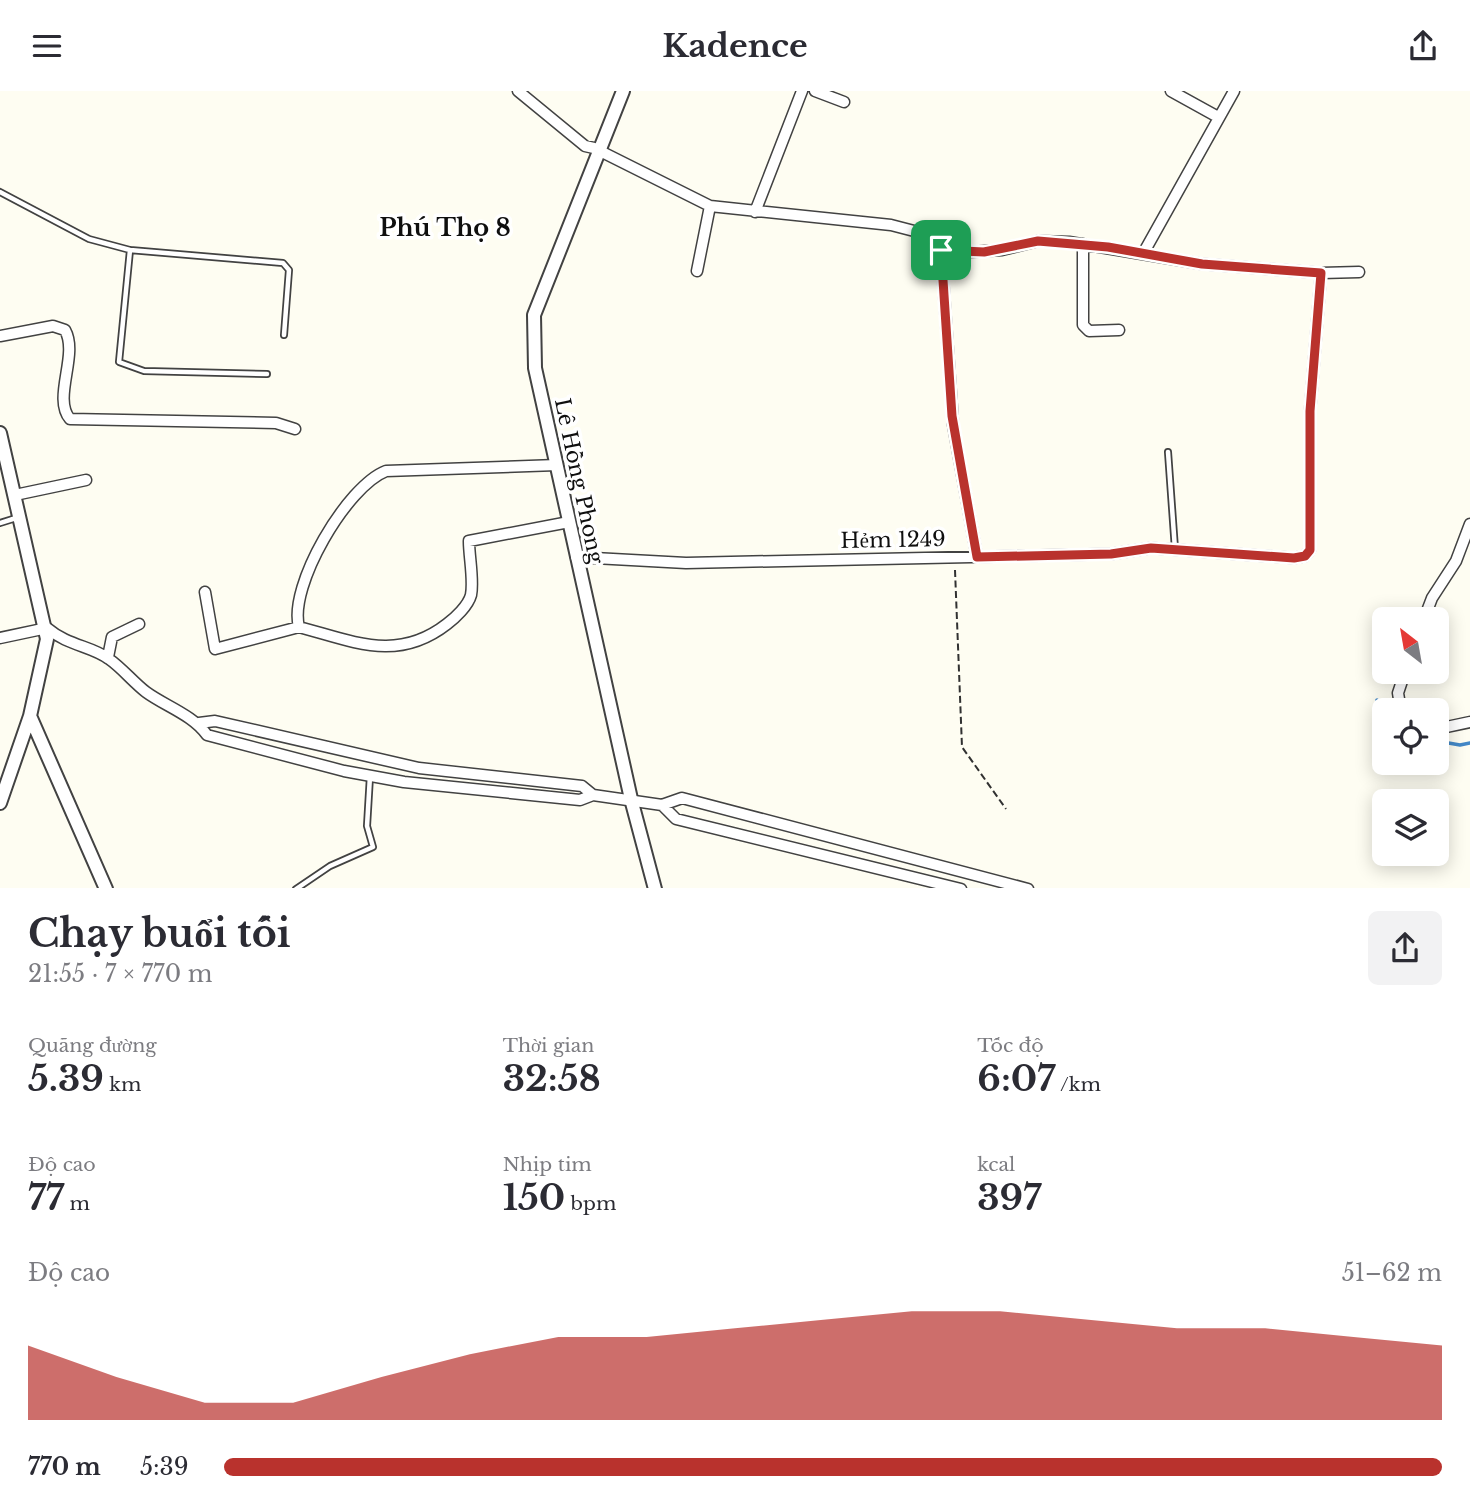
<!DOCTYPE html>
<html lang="vi">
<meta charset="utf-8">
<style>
body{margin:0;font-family:"Libre Baskerville",serif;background:#f2f2f3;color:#2b2b33;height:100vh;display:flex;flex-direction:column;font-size:26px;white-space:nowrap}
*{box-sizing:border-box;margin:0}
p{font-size:23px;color:#7c7c81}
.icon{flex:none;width:38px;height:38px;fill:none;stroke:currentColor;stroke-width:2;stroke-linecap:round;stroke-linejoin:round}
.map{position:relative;height:797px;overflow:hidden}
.sheet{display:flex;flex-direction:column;background:#fff;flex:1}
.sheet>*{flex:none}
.needle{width:46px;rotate:329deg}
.buttons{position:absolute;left:1372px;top:516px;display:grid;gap:14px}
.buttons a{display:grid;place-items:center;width:77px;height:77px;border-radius:10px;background:#fff;box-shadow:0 4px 18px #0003;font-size:35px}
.pin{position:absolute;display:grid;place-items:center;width:60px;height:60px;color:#fff;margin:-30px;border-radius:14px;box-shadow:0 4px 10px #0006}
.round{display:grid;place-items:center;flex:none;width:74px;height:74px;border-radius:10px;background:#f2f2f3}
.overview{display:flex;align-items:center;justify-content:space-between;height:119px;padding:0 28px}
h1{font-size:38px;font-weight:800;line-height:52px}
.figures{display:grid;grid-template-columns:repeat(3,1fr);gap:10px;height:119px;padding:7px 28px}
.figures div{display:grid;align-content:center}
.figures b{font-size:35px;font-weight:800}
.figures small{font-size:19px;font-weight:400}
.figures p{font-size:19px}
.chart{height:196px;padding:14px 28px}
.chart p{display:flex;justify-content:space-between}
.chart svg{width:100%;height:126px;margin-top:7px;fill:#b9322d;opacity:.7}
ul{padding:0 28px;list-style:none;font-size:23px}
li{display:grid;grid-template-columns:112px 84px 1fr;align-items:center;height:52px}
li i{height:18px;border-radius:9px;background:#b9322d}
header{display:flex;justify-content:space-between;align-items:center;height:91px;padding:0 28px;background:#fff;font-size:32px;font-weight:800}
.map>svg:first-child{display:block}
</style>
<header><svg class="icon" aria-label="menu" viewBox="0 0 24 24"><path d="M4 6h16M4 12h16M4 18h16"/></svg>Kadence<svg class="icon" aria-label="share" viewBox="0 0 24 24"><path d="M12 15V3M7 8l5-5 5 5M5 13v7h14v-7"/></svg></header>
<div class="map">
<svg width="1470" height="798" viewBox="0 0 1470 798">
<rect width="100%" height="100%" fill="#fefdf2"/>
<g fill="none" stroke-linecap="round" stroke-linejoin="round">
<!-- stream -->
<path stroke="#4388c7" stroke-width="3.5" d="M 1377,609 L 1387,620
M 1437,650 L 1460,654 L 1470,652"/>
<defs>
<path id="service" d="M 0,101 L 89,148 L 130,159 L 283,172 L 289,179 L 284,244
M 130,159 L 119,271 L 144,280 L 267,283
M 1168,361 L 1175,458
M 0,432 L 16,427
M 296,798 L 330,775 L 373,756 L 367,735 L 370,685"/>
<path id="minor" d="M 518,0 L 585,55 L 594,57 L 710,115 L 891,134 L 918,141 L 941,159 L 956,162 L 1002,159 L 1038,150 L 1069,151 L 1202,173 L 1321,182 L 1359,181
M 815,0 L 844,11
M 1171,0 L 1218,26
M 755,121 L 802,0
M 1083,153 L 1083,234 L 1089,240 L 1119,239
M 941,159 L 953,333 L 977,466
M 1144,161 L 1234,0
M 697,180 L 710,115
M 0,245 L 53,235 L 65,239 C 79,264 52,307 70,328 L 276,332 L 295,338
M 15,404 L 86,389
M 576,466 L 686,472 L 1111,463 L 1151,457 L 1294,467 L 1305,465 L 1310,459 L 1310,320 L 1321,182
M 205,501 L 215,558 L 299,536 C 288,495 347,395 386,380 L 557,374
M 1424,528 L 1432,507 L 1456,470 L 1470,433
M 299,536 C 353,550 397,572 447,533 C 455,527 468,515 471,504 C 474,489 469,466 469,450 L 569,431
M 0,547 L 47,537 C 68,555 92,555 109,568 C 122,577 133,591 146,601 C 165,615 193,624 207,644 L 344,680 L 404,691 L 580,709 L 593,704 L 582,695 L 419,677 L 215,630 L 199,632
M 108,566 L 112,546 L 139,533
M 1401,620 L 1398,602 L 1405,581
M 1437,638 L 1470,631
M 593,704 L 662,714 L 682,707 L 1028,798
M 662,714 L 676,728 L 961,798"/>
<path id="tertiary" d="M 623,0 L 534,224 L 535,277 L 631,708 L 655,798
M 0,342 L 47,548 L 30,625 L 0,712
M 30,625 L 106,798"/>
</defs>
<!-- service casing -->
<use href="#service" stroke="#424242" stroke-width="8"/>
<!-- minor casing -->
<use href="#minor" stroke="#424242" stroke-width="13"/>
<!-- tertiary casing -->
<use href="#tertiary" stroke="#424242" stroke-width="16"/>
<!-- path -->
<path stroke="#313131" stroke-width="2" stroke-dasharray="7 3.5" stroke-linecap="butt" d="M 955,479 L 962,656 L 1006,718"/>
<!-- service -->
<use href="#service" stroke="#fff" stroke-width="4.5"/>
<!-- minor -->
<use href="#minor" stroke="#fff" stroke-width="10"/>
<!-- tertiary -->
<use href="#tertiary" stroke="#fff" stroke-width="12"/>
</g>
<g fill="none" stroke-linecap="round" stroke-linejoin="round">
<defs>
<path id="route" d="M 1038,150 L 1108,156 L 1202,173 L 1321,182 L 1310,320 L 1310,459 L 1305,465 L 1294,467 L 1151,457 L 1111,463 L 977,466 L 952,325 L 941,159 L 984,161 Z"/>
</defs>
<!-- route casing -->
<use href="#route" stroke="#fff" stroke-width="14"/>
<!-- route -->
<use href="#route" stroke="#b9322d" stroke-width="9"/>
</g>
<g text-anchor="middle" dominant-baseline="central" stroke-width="7" stroke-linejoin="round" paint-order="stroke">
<!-- street labels -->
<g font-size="21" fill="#0f0f0f" stroke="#fff">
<text transform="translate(579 390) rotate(78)">Lê Hồng Phong</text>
<text transform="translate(893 449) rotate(-1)">Hẻm 1249</text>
</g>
<!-- quarter labels -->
<g font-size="24" font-weight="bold" fill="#0f0f0f" stroke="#fff">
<text x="445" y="136">Phú Thọ 8</text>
</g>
</g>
</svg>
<div class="buttons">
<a><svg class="needle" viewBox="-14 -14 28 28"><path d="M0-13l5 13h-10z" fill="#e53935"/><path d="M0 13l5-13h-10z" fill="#7c7c81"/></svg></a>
<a><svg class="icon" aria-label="locate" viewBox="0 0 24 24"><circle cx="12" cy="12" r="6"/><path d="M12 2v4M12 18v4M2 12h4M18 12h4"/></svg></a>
<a><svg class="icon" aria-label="layers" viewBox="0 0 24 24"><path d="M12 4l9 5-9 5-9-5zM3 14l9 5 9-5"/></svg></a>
</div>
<div class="pin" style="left:941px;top:159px;background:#1e9e55"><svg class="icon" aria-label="arrive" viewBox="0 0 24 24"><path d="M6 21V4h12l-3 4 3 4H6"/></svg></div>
</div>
<section class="sheet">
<div class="overview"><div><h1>Chạy buổi tối</h1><p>21:55 · 7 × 770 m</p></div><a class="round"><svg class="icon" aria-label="share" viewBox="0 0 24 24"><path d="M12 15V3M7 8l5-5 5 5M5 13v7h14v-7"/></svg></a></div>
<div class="figures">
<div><p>Quãng đường</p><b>5.39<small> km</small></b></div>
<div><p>Thời gian</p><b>32:58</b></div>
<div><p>Tốc độ</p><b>6:07<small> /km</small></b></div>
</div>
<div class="figures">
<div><p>Độ cao</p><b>77<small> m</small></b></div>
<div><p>Nhịp tim</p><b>150<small> bpm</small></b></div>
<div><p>kcal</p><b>397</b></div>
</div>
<div class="chart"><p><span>Độ cao</span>51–62 m</p>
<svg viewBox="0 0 160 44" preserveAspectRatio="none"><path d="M0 44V18L10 29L20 38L30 38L40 29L50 21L60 15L70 15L80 12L90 9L100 6L110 6L120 9L130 12L140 12L150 15L160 18V44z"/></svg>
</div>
<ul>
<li><b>770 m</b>5:39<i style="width:100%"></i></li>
</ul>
</section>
